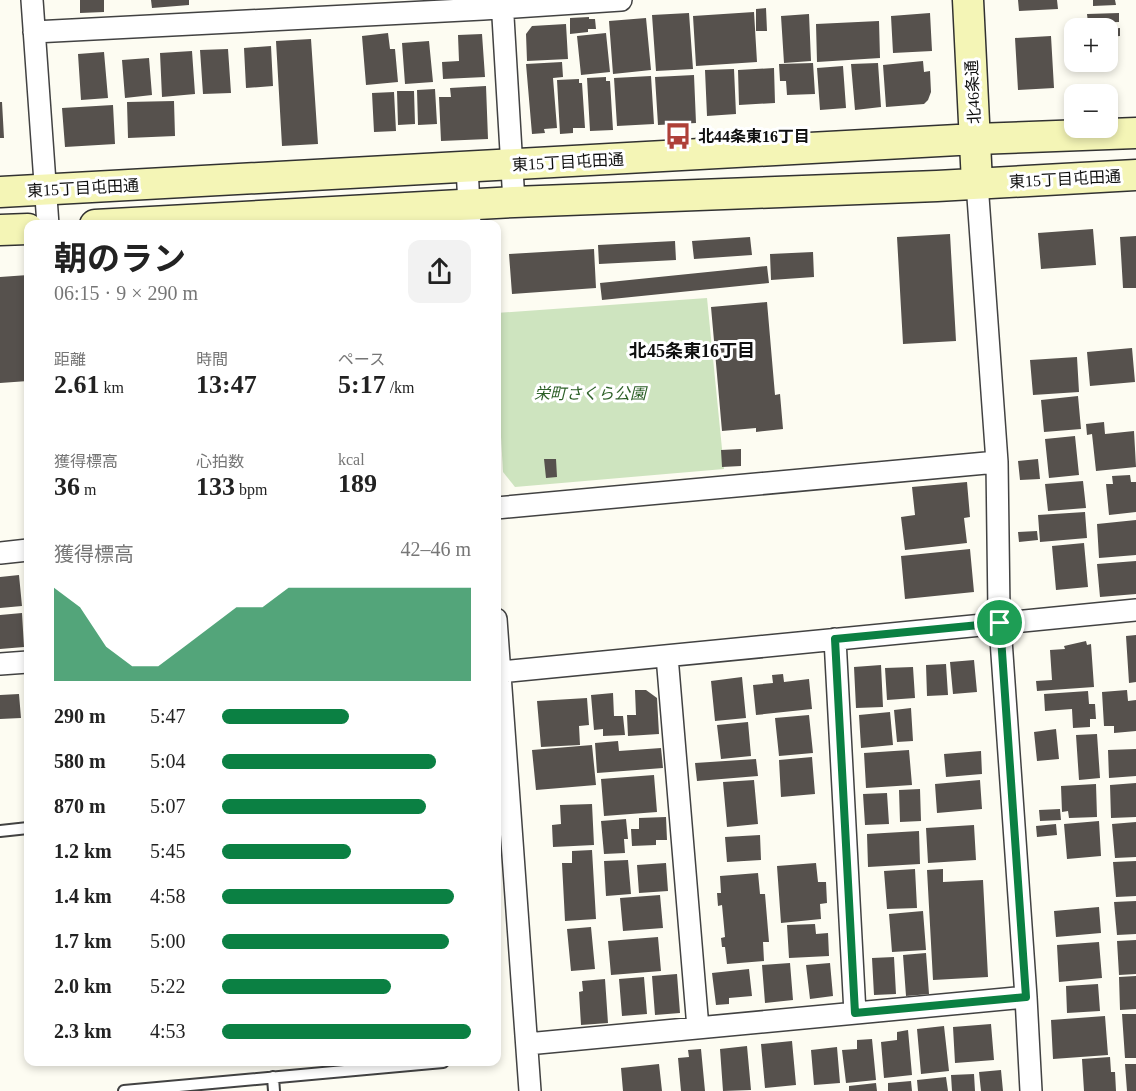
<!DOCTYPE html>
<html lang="ja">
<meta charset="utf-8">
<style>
body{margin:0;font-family:"Times New Roman","Noto Sans JP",serif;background:#f2f2f2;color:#222;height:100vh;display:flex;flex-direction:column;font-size:22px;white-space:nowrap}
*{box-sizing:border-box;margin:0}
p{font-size:20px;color:#767676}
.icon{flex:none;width:33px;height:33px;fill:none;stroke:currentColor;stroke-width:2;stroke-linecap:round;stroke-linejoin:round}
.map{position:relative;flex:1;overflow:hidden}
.panel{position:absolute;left:24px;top:220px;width:477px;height:846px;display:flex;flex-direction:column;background:#fff;border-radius:12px;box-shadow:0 3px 9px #0003}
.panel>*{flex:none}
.buttons{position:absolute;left:1064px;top:18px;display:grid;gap:12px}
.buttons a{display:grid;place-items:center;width:54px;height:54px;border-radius:12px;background:#fff;box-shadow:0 3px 9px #0003;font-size:30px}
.pin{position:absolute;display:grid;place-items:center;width:51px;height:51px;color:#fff;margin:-26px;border:3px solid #fff;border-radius:50%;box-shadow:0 2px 6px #0007}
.round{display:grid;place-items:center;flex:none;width:63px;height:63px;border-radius:12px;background:#f2f2f2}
.summary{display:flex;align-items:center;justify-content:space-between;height:102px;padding:0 30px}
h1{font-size:33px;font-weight:700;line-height:45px}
.stats{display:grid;grid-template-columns:repeat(3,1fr);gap:9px;height:102px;padding:6px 30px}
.stats div{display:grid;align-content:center}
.stats b{font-size:26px;font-weight:700}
.stats small{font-size:16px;font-weight:400}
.stats p{font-size:16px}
.chart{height:168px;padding:12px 30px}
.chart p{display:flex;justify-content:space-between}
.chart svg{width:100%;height:108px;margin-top:6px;fill:#0b8043;opacity:.7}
ul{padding:0 30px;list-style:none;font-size:20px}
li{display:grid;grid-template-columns:96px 72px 1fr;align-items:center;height:45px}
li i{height:15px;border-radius:8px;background:#0b8043}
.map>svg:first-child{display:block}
</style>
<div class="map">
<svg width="1136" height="1091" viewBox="0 0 1136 1091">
<rect width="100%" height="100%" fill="#fdfcf2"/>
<!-- green -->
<path fill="#cee4bf" d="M 707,298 L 724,469 L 515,487 L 503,472 L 497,367 L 496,313 Z"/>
<!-- building -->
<path fill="#56514d" d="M 80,0 L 104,0 L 104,12 L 80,13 Z
M 151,0 L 189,0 L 189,5 L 152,8 Z
M 1018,0 L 1057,0 L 1058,9 L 1019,11 Z
M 1093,0 L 1115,0 L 1116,5 L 1093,6 Z
M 766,8 L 767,31 L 756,31 L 756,9 Z
M 754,12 L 757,62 L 696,66 L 693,16 Z
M 689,13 L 693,69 L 656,71 L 652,15 Z
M 930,13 L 932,51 L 893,53 L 891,16 Z
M 1119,13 L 1119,22 L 1088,23 L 1087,14 Z
M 809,14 L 811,61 L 784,63 L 781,16 Z
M 589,17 L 589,19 L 595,19 L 596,29 L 588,29 L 588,32 L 570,34 L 570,18 Z
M 646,18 L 651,70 L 613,74 L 609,21 Z
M 879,21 L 880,58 L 817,62 L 816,24 Z
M 566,24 L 568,59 L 527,61 L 526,34 L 532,26 Z
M 1120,28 L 1120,36 L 1107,37 L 1107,29 Z
M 388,33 L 390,49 L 395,49 L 398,82 L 366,85 L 362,36 Z
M 606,33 L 610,72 L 581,75 L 577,36 Z
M 482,34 L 485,77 L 443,79 L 442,62 L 459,61 L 458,35 Z
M 1051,36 L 1054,88 L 1018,90 L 1015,38 Z
M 311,39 L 318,144 L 282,146 L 276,41 Z
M 429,41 L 433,82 L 405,84 L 402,43 Z
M 271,46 L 273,86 L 246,88 L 244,48 Z
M 228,49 L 231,93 L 203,94 L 200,50 Z
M 192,51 L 195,94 L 162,97 L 160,53 Z
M 104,52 L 108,98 L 81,100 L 78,54 Z
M 149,58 L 152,95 L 125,98 L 122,60 Z
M 923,61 L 924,72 L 930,71 L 931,92 L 928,100 L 924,104 L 886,107 L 883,65 Z
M 562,62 L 563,77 L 553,78 L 557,128 L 544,129 L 545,133 L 532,134 L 526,64 Z
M 813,63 L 815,94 L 787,95 L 786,81 L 780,81 L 779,64 Z
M 878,63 L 881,107 L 855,110 L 851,64 Z
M 843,66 L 846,108 L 820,110 L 817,68 Z
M 774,68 L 775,103 L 739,105 L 738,70 Z
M 734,69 L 736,114 L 707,116 L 705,70 Z
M 694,75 L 696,123 L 658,125 L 655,77 Z
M 651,76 L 654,124 L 617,126 L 614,78 Z
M 606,77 L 606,81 L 610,81 L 613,130 L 590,131 L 587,78 Z
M 579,79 L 579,83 L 582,83 L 585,128 L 573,128 L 573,133 L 560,134 L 557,80 Z
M 486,86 L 488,139 L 441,141 L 439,97 L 451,97 L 450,88 Z
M 435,89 L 437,124 L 418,125 L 417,90 Z
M 397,91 L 414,91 L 415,124 L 398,125 Z
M 394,92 L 396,131 L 374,132 L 372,93 Z
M 174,101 L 175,136 L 128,138 L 127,102 Z
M 0,102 L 2,102 L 4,138 L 0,138 Z
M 113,105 L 115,144 L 65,147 L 62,108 Z
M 1093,229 L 1096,265 L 1041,269 L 1038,233 Z
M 950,234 L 956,341 L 903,344 L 897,237 Z
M 1136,236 L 1136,288 L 1123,288 L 1120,237 Z
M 750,237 L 752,255 L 694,259 L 692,241 Z
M 675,241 L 676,260 L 599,264 L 598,245 Z
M 594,249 L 596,288 L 512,294 L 509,254 Z
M 813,252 L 814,277 L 771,280 L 770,254 Z
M 767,266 L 769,283 L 602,300 L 600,283 Z
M 28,275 L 28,381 L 0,383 L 0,277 Z
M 767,302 L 775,395 L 780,394 L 783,429 L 756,432 L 756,428 L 722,431 L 711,307 Z
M 1132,348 L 1135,382 L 1090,386 L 1087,352 Z
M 1077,357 L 1079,392 L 1033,395 L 1030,360 Z
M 1078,396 L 1081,429 L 1044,432 L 1041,400 Z
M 1104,422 L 1105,434 L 1134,431 L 1136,467 L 1096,471 L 1092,434 L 1087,435 L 1086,424 Z
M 1075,436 L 1079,475 L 1049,478 L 1045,439 Z
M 741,449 L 741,466 L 722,467 L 721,450 Z
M 544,459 L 556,459 L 557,477 L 546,478 Z
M 1038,459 L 1040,479 L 1020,480 L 1018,461 Z
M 1130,475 L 1131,482 L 1136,482 L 1136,512 L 1109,515 L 1106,484 L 1113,484 L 1112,476 Z
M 1083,481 L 1086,508 L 1048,511 L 1045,484 Z
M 967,482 L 970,517 L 964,518 L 967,543 L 905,550 L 901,517 L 915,515 L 912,487 Z
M 1085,512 L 1087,538 L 1040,542 L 1038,515 Z
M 1136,520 L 1136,555 L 1099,558 L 1097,524 Z
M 1037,531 L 1038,540 L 1019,542 L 1018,532 Z
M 1084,543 L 1088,587 L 1056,590 L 1052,546 Z
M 970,549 L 974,592 L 905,599 L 901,556 Z
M 1136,561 L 1136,594 L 1100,597 L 1097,564 Z
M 19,575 L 22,606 L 0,608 L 0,577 Z
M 22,613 L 24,647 L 0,649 L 0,615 Z
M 1136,635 L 1136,682 L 1129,683 L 1126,636 Z
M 1086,641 L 1087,645 L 1091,644 L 1094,687 L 1037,691 L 1036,681 L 1052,680 L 1050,650 L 1065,649 L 1064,646 Z
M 974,660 L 977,692 L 953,694 L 950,662 Z
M 946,664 L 948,695 L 927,696 L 926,665 Z
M 881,665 L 883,707 L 856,708 L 854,667 Z
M 913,667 L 915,698 L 887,700 L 885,668 Z
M 783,674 L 784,682 L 809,679 L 812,709 L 756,715 L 753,685 L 773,683 L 772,675 Z
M 742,677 L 746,718 L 715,721 L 711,681 Z
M 635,690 L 646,690 L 657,698 L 659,734 L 628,736 L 627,715 L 636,715 Z
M 1127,690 L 1128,701 L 1136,700 L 1136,731 L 1114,733 L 1114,726 L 1104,726 L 1102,692 Z
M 1088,691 L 1089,704 L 1095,704 L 1096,719 L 1090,719 L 1090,727 L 1073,728 L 1072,709 L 1045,711 L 1044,694 Z
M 613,693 L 614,716 L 623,716 L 625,735 L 603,736 L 603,729 L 594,730 L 591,695 Z
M 19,694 L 21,718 L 0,719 L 0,695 Z
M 587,698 L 589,725 L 579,726 L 580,745 L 541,747 L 537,701 Z
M 911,708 L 913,741 L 897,742 L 894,710 Z
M 890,712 L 893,745 L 861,748 L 859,715 Z
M 809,715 L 813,753 L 779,756 L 775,718 Z
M 748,722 L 751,756 L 721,759 L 717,725 Z
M 1056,729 L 1059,759 L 1037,761 L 1034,732 Z
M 1097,734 L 1100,778 L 1079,780 L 1076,735 Z
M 618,741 L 619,751 L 661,748 L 663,768 L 597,773 L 595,743 Z
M 592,745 L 596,785 L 536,790 L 532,750 Z
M 1136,749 L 1136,776 L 1109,778 L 1108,750 Z
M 909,750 L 912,785 L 866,788 L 864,753 Z
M 981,751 L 982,774 L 946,777 L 944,754 Z
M 812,757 L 815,794 L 781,797 L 779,760 Z
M 756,759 L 758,776 L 697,781 L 695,763 Z
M 654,775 L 657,812 L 604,816 L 601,779 Z
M 754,780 L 758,824 L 727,827 L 723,782 Z
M 980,780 L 982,809 L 937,813 L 935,784 Z
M 1136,783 L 1136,817 L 1111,818 L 1110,785 Z
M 1096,784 L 1097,817 L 1069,818 L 1068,811 L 1062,812 L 1061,786 Z
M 920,789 L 921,821 L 900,822 L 899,790 Z
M 887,793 L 889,824 L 865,825 L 863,794 Z
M 592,804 L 594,845 L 553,847 L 552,825 L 561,824 L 560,805 Z
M 1060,809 L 1061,820 L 1040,821 L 1039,810 Z
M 666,817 L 667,840 L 656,840 L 656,845 L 632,846 L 631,829 L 639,829 L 639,818 Z
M 626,819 L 628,839 L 624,839 L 625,853 L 604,854 L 601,821 Z
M 1099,821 L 1101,856 L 1067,859 L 1064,824 Z
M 1136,822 L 1136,857 L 1115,858 L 1112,824 Z
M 1056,824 L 1057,835 L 1037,837 L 1036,826 Z
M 974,825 L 976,860 L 928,863 L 926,828 Z
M 919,831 L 920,864 L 868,867 L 867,834 Z
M 760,835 L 761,860 L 727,862 L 725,837 Z
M 592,850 L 596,919 L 565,921 L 562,863 L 572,863 L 572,851 Z
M 628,860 L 631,894 L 606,896 L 604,861 Z
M 1136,861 L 1136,896 L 1116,897 L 1113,862 Z
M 666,863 L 668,891 L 639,893 L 637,865 Z
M 816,863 L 818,882 L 826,882 L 827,903 L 820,904 L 821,919 L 781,923 L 777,866 Z
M 915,869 L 917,908 L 887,909 L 884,871 Z
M 943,869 L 943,882 L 983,880 L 988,977 L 933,980 L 927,870 Z
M 758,873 L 760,894 L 765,894 L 769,942 L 763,942 L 764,961 L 727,964 L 725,947 L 722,947 L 721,938 L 725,937 L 722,905 L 718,906 L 717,893 L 721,893 L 720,876 Z
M 660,895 L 663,928 L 623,931 L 620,898 Z
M 1136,901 L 1136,934 L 1117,935 L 1114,902 Z
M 1099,907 L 1101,933 L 1056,937 L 1054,911 Z
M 923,911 L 926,950 L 892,952 L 889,914 Z
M 815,924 L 816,934 L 828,933 L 829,956 L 789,958 L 787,925 Z
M 591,927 L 595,969 L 571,971 L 567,929 Z
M 658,937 L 661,971 L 611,975 L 608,941 Z
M 1136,940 L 1136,974 L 1119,975 L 1117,941 Z
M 1099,942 L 1102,978 L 1059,982 L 1057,945 Z
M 926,953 L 929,994 L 906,996 L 903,955 Z
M 894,957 L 896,994 L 874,995 L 872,958 Z
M 790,963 L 793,1000 L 765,1003 L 762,965 Z
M 830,963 L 833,996 L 810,999 L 806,965 Z
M 749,969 L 752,996 L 729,998 L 729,1004 L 716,1005 L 712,973 Z
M 677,974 L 680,1013 L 655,1015 L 652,976 Z
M 1136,976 L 1136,1009 L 1120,1010 L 1119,977 Z
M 644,977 L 647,1014 L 622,1016 L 619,979 Z
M 605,979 L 608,1023 L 581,1025 L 579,992 L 583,991 L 582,981 Z
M 1098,984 L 1100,1011 L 1067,1013 L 1066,986 Z
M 1122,1014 L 1136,1014 L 1136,1058 L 1125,1058 Z
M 1105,1016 L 1108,1055 L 1053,1059 L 1051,1020 Z
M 991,1024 L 994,1060 L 955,1063 L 953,1027 Z
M 944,1026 L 949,1071 L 921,1074 L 917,1029 Z
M 908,1030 L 912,1075 L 884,1078 L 881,1042 L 897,1040 L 897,1032 Z
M 872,1039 L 876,1080 L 846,1083 L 842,1050 L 857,1049 L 857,1040 Z
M 792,1041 L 796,1085 L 765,1088 L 761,1044 Z
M 747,1046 L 751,1090 L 723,1091 L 720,1049 Z
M 837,1047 L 840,1083 L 814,1085 L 811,1050 Z
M 701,1049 L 705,1091 L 681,1091 L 678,1058 L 689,1057 L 688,1050 Z
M 1110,1057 L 1111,1072 L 1115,1072 L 1116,1091 L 1084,1091 L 1082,1059 Z
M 659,1064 L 662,1091 L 623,1091 L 621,1068 Z
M 1125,1064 L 1136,1064 L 1136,1091 L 1127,1091 Z
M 1001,1070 L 1003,1091 L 981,1091 L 979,1072 Z
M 974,1074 L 975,1091 L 952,1091 L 951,1075 Z
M 946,1077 L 948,1091 L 918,1091 L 917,1080 Z
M 911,1081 L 912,1091 L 888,1091 L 888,1083 Z
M 876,1083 L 877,1091 L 849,1091 L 849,1086 Z"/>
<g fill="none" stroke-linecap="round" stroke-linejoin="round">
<defs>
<path id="lane" d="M 0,831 L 28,828
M 273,1077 L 274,1091
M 124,1091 L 443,1062"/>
<path id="street" d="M 32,0 L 48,225
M 502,0 L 514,202
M 34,32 L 483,9 L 621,0
M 467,167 L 470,225
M 977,183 L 997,462 L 999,611 L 1026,997 L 1031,1091
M 496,508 L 997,462
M 0,553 L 28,550
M 496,619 L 530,1091
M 835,639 L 855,1013
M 667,656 L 698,1028
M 0,664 L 28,662
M 501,672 L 1136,610
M 527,1044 L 1026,997"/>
<path id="secondary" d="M 968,0 L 977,183
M 0,192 L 976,139 L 1136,133
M 95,225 L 514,202 L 937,186 L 1136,175
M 0,230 L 28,229"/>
</defs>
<!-- lane casing -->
<use href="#lane" stroke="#424242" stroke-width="14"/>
<!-- street casing -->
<use href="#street" stroke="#424242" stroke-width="24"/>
<!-- secondary casing -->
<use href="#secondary" stroke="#313131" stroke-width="33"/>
<!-- lane -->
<use href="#lane" stroke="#fff" stroke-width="10"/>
<!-- street -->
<use href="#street" stroke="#fff" stroke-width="21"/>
<!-- secondary -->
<use href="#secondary" stroke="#f4f5b6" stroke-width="30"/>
</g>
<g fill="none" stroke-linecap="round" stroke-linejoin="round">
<defs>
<path id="route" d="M 1000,623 L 1026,997 L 855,1013 L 835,639 Z"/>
</defs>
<!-- route casing -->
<use href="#route" stroke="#fff" stroke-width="12"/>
<!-- route -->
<use href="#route" stroke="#0b8043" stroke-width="8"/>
</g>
<!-- icons -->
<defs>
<symbol id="bus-bare" viewBox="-9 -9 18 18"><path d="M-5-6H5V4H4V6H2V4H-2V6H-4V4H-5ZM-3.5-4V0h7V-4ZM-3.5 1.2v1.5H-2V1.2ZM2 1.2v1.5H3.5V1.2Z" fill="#ae4038" stroke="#fff" stroke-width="2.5" paint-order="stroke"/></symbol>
</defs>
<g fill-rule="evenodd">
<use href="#bus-bare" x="659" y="117" width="38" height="38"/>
</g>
<g text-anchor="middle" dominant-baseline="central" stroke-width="6" stroke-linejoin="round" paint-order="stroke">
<!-- street labels -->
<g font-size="16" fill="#0f0f0f" stroke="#fff">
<text transform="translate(973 92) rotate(-93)">北46条通</text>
<text transform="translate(568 162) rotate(-3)">東15丁目屯田通</text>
<text transform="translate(1065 179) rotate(-3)">東15丁目屯田通</text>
<text transform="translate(83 188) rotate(-3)">東15丁目屯田通</text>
</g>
<!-- poi labels -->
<g font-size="16" font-weight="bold" fill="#0f0f0f" stroke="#fff" text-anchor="start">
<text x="698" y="136">北44条東16丁目</text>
</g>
<!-- park labels -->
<g font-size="16" font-style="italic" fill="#2c5f27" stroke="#fff">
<text x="590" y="393">栄町さくら公園</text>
</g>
<!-- neighbourhood labels -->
<g font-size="18" font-weight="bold" fill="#0f0f0f" stroke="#fff">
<text x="692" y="351">北45条東16丁目</text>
</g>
</g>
</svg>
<div class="buttons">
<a>+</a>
<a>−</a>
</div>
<div class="pin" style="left:1000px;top:623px;background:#1e9e55"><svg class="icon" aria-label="arrive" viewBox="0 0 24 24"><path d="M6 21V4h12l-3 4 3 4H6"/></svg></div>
<section class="panel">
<div class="summary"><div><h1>朝のラン</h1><p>06:15 · 9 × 290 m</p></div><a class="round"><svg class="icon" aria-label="share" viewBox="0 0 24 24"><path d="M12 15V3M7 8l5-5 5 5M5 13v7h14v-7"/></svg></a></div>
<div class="stats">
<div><p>距離</p><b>2.61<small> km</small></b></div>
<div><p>時間</p><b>13:47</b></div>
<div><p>ペース</p><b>5:17<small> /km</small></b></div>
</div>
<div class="stats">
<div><p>獲得標高</p><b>36<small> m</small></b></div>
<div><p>心拍数</p><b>133<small> bpm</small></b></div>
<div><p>kcal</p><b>189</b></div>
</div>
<div class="chart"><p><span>獲得標高</span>42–46 m</p>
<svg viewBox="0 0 160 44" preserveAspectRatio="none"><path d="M0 44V6L10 14L20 30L30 38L40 38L50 30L60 22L70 14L80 14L90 6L100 6L110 6L120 6L130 6L140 6L150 6L160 6V44z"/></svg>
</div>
<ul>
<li><b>290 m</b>5:47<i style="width:51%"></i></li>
<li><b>580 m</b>5:04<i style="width:86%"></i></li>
<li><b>870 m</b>5:07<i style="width:82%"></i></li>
<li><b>1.2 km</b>5:45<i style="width:52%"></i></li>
<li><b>1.4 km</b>4:58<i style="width:93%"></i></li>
<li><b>1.7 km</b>5:00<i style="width:91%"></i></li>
<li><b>2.0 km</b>5:22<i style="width:68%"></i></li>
<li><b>2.3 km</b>4:53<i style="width:100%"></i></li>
</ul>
</section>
</div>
